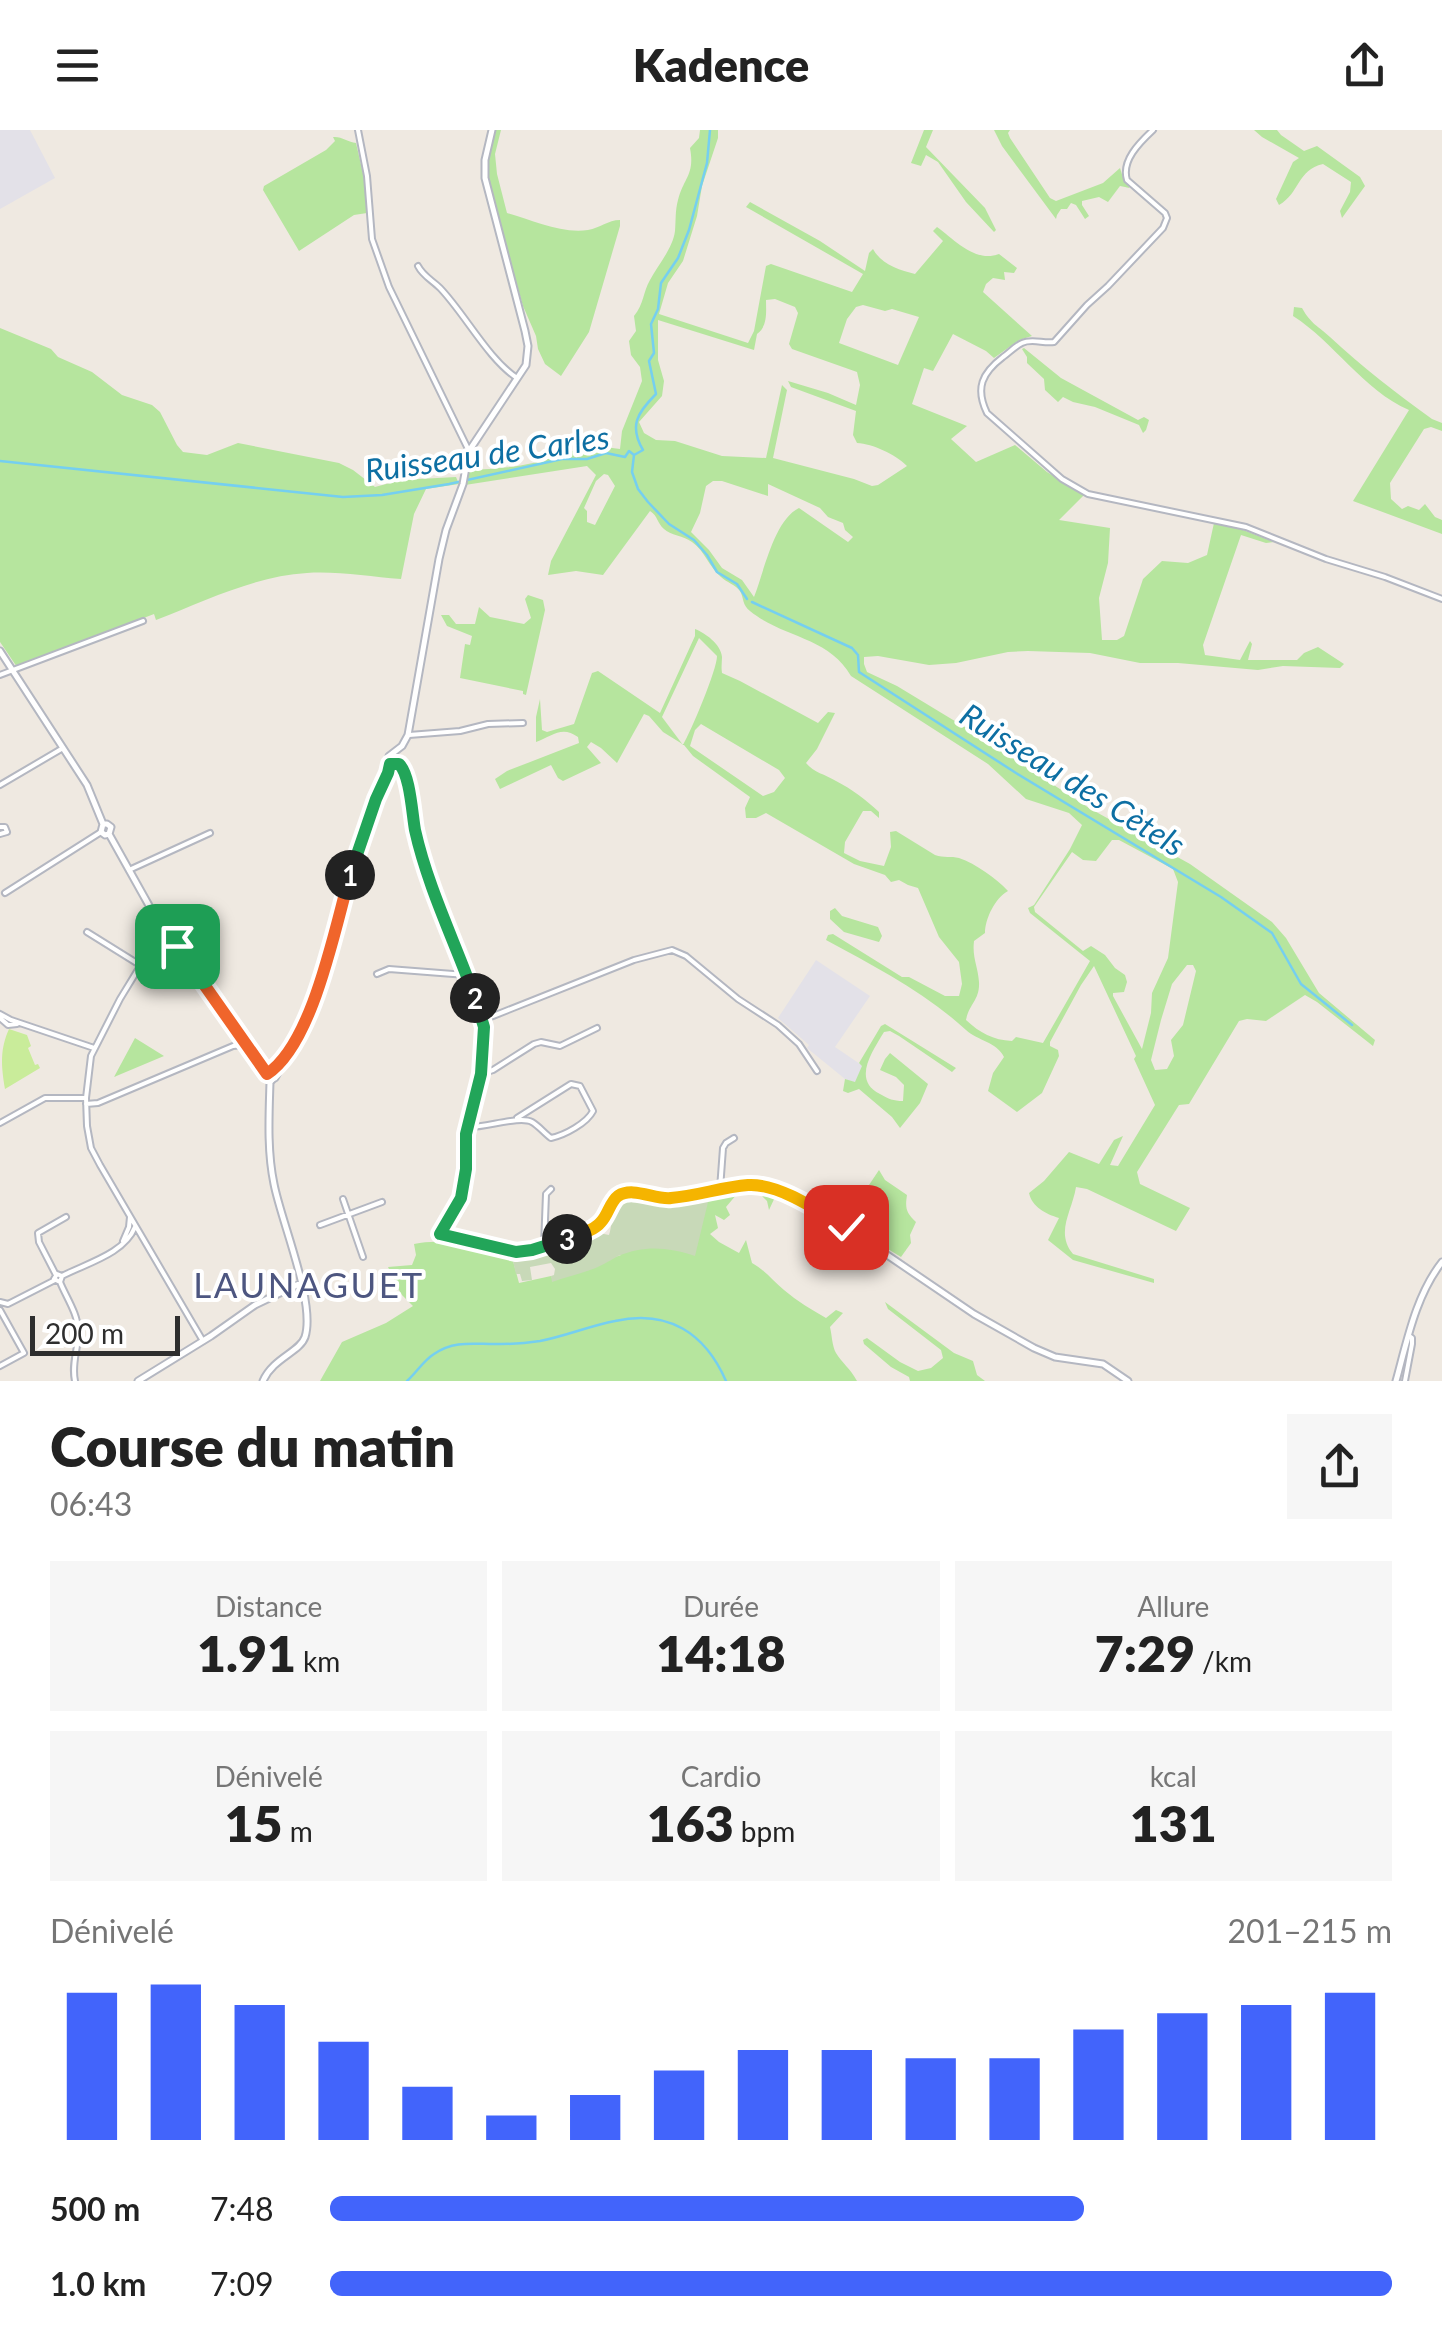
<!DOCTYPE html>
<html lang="fr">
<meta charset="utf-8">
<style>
body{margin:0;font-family:Lato,sans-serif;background:#f6f6f6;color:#222;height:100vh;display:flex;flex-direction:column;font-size:38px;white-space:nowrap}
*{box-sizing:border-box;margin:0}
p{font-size:32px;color:#767676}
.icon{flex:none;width:55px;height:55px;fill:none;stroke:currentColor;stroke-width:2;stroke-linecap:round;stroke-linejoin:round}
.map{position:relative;height:1251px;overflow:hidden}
.details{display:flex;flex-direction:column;background:#fff;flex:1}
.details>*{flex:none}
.scale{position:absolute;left:30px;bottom:25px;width:150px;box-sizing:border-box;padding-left:10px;border:5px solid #2e2e2e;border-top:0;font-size:28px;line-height:35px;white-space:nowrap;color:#2e2e2e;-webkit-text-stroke:8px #fff;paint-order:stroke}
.pin{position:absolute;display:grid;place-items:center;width:85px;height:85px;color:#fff;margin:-42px;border-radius:20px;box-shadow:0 5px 15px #0006}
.km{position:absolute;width:50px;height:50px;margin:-25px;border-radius:50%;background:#222;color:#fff;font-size:28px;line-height:50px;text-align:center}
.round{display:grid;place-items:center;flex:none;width:105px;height:105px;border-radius:0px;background:#f6f6f6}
.summary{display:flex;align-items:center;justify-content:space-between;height:170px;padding:0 50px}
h1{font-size:55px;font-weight:800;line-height:75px}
.stats{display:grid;grid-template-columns:repeat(3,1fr);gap:15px;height:170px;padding:10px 50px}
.stats div{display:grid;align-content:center;border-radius:0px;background:#f6f6f6;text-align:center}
.stats b{font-size:50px;font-weight:800}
.stats small{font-size:28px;font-weight:400}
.stats p{font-size:28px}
.chart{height:280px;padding:20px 50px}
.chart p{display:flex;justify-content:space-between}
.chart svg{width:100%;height:180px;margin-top:10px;stroke:#4264fb;stroke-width:6}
ul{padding:0 50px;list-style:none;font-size:32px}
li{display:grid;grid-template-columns:160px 120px 1fr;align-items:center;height:75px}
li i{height:25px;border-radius:12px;background:#4264fb}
header{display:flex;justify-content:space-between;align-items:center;height:130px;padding:0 50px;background:#fff;font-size:45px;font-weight:800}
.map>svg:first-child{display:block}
</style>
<header><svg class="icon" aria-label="menu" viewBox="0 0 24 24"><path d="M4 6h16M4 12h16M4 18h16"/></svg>Kadence<svg class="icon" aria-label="share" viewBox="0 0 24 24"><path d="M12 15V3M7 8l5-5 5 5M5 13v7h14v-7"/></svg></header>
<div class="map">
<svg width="1442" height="1251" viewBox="0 0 1442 1251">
<rect width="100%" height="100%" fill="#efe9e1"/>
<!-- industrial -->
<path fill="#e3e1e8" d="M 0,0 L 30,0 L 55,48 L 0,79 Z
M 816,830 L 870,866 L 835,917 L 863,936 L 855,953 L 845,949 L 807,918 L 809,915 L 778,888 Z"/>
<!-- green -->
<path fill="#b6e59e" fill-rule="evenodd" d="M 496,0 L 501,0 L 495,24 L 497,44 L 507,83 C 532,90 561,104 588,100 C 600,98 608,90 620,90 L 620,96 L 589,202 L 561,246 L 545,234 L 538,219 L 536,206 L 523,176 L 487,50 L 487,32 Z
M 700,0 L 718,0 L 718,8 L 702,56 L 697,86 L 683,131 L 668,153 L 659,184 L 748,213 L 754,201 L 766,136 L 771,134 L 852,162 L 863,144 L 746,77 L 750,72 L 820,111 L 865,141 L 869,123 L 873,119 C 881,134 899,140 915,144 L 943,111 L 933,101 L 937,97 C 955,110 975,133 999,124 L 1017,138 L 1014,143 L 1004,142 L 1005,150 L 993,148 L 986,154 L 983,162 L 1032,206 L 1019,210 L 994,228 L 986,221 L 953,204 L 933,241 L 924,238 L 912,274 L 967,296 L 951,309 L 976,332 L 1015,315 L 1047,342 L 1084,365 L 1059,390 L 1110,398 L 1108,433 L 1099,468 L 1102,510 L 1117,510 L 1124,506 L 1143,449 L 1162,431 L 1188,433 L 1207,425 L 1214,393 L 1243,400 L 1274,412 L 1266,413 L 1241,405 L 1203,515 L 1205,525 L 1240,530 L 1250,511 L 1252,514 L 1248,530 L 1297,530 L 1304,523 L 1318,517 L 1344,534 L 1340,538 L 1283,536 L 1258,540 L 1178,533 L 1140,533 L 1090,523 L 1028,521 L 1008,522 L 956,533 L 929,535 L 878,526 L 864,527 L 864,534 L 867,542 L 897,556 L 968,599 L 1089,678 L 1190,734 L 1272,792 L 1286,808 L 1319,863 L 1375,910 L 1373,916 L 1317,872 L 1305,865 L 1266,891 L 1247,889 L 1239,891 L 1189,974 L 1179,975 L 1137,1042 L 1140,1054 L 1190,1078 L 1176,1101 L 1087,1059 L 1076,1057 C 1072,1082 1055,1102 1073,1124 L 1154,1149 L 1154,1153 L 1073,1130 L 1048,1110 L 1059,1088 C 1046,1084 1032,1077 1029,1063 L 1044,1051 L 1069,1022 L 1099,1034 L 1114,1010 L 1123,1006 L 1110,1035 L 1118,1036 L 1155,975 L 1134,929 L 1136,926 L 1094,836 L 1081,855 L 1050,912 L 1050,916 L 1058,920 L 1059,926 L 1042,963 L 1017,982 L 988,961 L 993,943 L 1004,927 C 997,912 978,911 966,900 C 926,863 874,836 826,810 L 828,805 L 833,804 L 902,847 L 909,847 L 945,866 L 959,866 L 962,854 L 959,832 L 939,807 L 918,758 L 908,755 L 899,750 L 891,752 L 885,745 L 854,734 L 766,683 L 756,688 L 746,688 L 745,678 L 750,667 L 693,626 L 684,615 L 663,602 L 649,586 L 644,584 L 617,633 L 601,618 L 591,612 L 587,617 L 601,633 L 563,651 L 558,648 L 551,635 L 500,659 L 495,649 L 507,641 L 579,613 L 578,607 C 562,595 552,606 536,612 L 536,587 L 540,569 L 542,600 L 547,602 L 574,594 L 592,543 L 598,541 L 660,583 L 695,506 L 695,499 C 705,503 721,514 722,527 C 722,532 721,537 722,543 L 740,551 L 818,593 L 828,582 L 835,583 L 817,619 L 806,633 C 814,643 825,644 836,651 C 852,659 866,670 879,682 L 879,688 L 871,681 L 863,681 L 845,712 L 844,723 L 860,731 L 884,736 L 891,717 L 890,702 L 896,701 L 935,725 C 944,728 951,726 959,728 C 976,734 996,748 1008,761 C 995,768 985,789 985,803 L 974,811 C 972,828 978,836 979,852 C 980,870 969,874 966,890 C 980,903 993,910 1012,911 L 1016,907 L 1043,913 L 1090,831 L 1030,783 L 1028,778 L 1034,775 L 1070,719 L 1082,695 L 1069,683 L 1026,669 L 988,634 L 851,546 C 828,506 783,508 750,481 C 742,475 744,468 740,461 C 736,455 726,452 721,447 C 709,437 705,421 692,412 C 684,406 670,405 664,399 C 657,393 658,386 650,381 L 603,445 L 576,441 L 548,445 L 551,431 L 596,345 L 587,336 L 465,355 L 469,340 C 490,339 512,338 533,333 C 568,324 582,312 620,319 L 622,301 L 642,251 L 640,237 L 631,225 L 629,211 L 636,201 L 634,186 C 644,174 643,162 650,150 C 658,135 673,118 675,101 C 676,90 675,81 678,70 C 684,47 695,45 690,18 L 699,8 ZM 775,169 L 795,177 L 798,183 L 789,214 L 792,219 L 857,242 L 860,255 L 856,275 L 828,263 L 788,251 L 791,257 L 856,281 L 853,305 L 857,313 C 873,314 895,324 907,336 L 878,355 L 872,356 L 854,349 L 773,328 L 787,260 L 782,255 L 766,328 L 722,326 L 675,311 L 656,310 L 644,303 L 639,292 L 662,266 L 664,251 L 658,230 L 658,190 L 754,220 L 757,204 C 768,196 766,182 766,170 ZM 863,175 L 885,181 L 892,179 L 919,187 L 898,235 L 839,213 L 847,189 L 856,177 ZM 604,344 L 608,345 L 615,356 L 595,395 L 587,392 L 587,381 L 584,378 L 596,351 ZM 713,351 L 722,351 L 768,366 L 768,354 L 820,378 L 828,387 L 843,393 L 845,400 L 853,407 L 848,412 L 799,378 C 774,390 764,442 754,467 L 742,450 L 722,438 L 709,420 L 691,402 L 700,383 L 706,356 ZM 699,508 L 717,526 C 717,540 691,601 683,615 L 662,587 ZM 701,594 L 779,640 L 785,648 L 774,662 L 763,666 L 690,616 L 695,600 ZM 1112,710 L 1119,710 L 1173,739 L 1178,752 L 1168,828 L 1152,863 L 1151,883 L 1142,919 L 1113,866 L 1113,863 L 1124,862 L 1127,852 L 1125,845 L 1115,838 L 1105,825 L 1091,816 L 1083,821 L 1035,782 L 1034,777 L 1072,722 L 1083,730 L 1096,731 ZM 1187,835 L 1193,835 L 1196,841 L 1183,895 L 1171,910 L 1174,926 L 1167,939 L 1155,940 L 1151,930 L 1161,890 L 1172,854 Z
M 924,0 L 933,0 L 926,17 L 985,78 L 996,100 L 994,102 L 966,72 L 938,32 L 926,25 L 921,36 L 911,33 Z
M 994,0 L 1010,0 L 1008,3 L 1010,8 L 1050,68 L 1056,71 L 1103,53 L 1120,38 L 1124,51 L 1130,58 L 1120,56 L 1108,72 L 1099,67 L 1082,71 L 1082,75 L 1089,86 L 1085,89 L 1076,75 L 1071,73 L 1067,79 L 1061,79 L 1057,85 L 1056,89 L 1002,16 Z
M 1254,0 L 1277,0 L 1281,5 L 1304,21 L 1317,16 L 1360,47 L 1365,56 L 1342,88 L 1340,81 L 1350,62 L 1351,52 L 1323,34 C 1297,40 1300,63 1279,75 L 1276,69 L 1293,32 L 1299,28 L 1262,7 Z
M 333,7 C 341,6 348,12 356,13 L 365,52 L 367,83 L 354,85 L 299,121 L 263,60 L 264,56 L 326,20 L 335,11 Z
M 1294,177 L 1302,178 C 1311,194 1318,196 1330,207 C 1362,237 1396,263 1432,289 L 1442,293 L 1442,301 L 1431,297 L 1424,299 L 1390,353 L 1391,369 L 1402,379 L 1408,376 L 1419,380 L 1425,374 L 1435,387 L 1442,390 L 1442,404 L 1353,371 L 1409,280 C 1363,260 1334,212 1293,186 Z
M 0,198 L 51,219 L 58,227 L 92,242 L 122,265 L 152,275 L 160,282 L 177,315 L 183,322 L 207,325 L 238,313 L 339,333 L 353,340 L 375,357 L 401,350 L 456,347 L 459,354 L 426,359 L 414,384 L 401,449 C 370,447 338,441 307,443 C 255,446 205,471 156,490 L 154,484 L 17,537 L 0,512 Z
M 1024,218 L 1061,248 L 1138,290 L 1144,287 L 1149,290 L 1146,300 L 1143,303 L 1139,295 L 1095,277 L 1073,272 L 1063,267 L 1058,272 L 1045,260 L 1044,249 L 1027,233 L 1027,227 L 1022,219 Z
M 528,465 L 543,470 L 545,480 L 526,565 L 523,564 L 523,561 L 460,548 L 465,514 L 470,515 L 472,506 L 447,496 L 441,485 L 449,485 L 456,494 L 475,494 L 479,477 L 490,487 L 524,494 L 531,488 L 525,469 Z
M 835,778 L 842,786 L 878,797 L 882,806 L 879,812 L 844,802 L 830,789 L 830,781 Z
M 885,894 L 956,938 L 952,942 L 899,906 L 890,901 L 884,902 C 872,922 852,950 880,964 C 889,969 893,971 903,971 L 904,955 L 896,947 L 880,940 L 885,929 L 890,923 L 928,954 L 920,973 L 900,998 L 892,987 L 859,959 L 848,963 L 843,961 L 845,949 L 855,952 L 862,936 L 859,933 L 881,896 Z
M 135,908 L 164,926 L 114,947 Z
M 879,1040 L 885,1050 L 907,1065 C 905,1078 906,1083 916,1092 L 910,1105 L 911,1113 L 901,1127 L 822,1079 L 851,1082 Z
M 740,1058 L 759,1058 L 776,1065 L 769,1080 L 767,1071 L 759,1063 L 737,1064 L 726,1077 L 730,1085 L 724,1090 L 715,1085 L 718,1098 L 710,1104 L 719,1112 L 739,1123 L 746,1110 L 752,1133 C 765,1140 773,1151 784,1160 C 797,1171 812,1180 826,1188 L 836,1180 L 843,1183 L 830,1197 C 832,1205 832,1216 836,1223 C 842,1233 850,1238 857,1251 L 320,1251 L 342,1212 L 386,1193 L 413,1176 L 401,1164 L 388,1137 L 412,1135 L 416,1125 L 414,1114 C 448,1107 478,1118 512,1127 L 519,1153 L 551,1146 L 552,1148 L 621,1125 L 620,1076 L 629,1071 L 639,1070 L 678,1073 L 697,1068 L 709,1068 L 717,1063 Z
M 885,1172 L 954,1223 L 973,1231 L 977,1245 L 985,1251 L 910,1251 L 909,1247 L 891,1237 L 864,1214 L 863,1210 L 867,1208 L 900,1232 L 918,1241 L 931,1238 L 943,1228 L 941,1220 L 888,1179 Z"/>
<!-- cemetery -->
<path fill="#c8d9b8" d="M 697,1068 L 709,1068 L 695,1126 C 668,1117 645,1115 618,1126 C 609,1131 600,1137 590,1140 C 577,1145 565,1147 552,1152 L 551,1146 L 554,1145 L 555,1139 L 551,1133 L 530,1137 L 532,1150 L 522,1151 L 520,1144 L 516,1144 L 512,1127 L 533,1125 L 599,1103 L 609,1105 C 612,1096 611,1089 616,1082 C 629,1062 653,1075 672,1074 C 680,1073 689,1070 697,1068 Z"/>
<!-- pitch -->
<path fill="#c9ec9a" d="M 9,899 L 27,905 L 31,916 L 28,918 L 35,935 L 38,934 L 40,938 L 5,959 C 1,935 0,919 9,899 Z"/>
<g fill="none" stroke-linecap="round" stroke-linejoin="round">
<!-- stream -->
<path stroke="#75cff0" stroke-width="2.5" d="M 634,325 L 632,342 L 638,359 L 648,372 L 669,394 L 694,410 L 707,425 L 717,442 L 737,454 L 747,469
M 0,331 L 343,367 L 382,365 L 449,354 L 562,329 L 587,329 L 606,323 L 625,327 L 629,321 L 634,325 L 643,320 C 629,296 637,283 656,264 L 649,231 L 654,223 L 651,194 L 658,179 L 661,153 L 678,128 L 689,100 L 707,33 L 710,0
M 752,472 L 852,518 L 858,525 L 859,542 L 1016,643 L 1221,767 L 1272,803 L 1301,854 L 1352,895
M 407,1251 C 417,1242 423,1231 434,1224 C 456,1209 477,1215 501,1214 C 514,1214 527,1213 540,1211 C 566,1206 589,1196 615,1191 C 668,1179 705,1203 726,1251"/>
<defs>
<path id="minor" d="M 358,0 L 367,46 L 372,109 L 389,157 L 469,321
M 1153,0 C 1139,13 1121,31 1127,50 L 1165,83 L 1167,88 L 1163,98 L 1108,156 L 1087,175 L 1054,212 C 1044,214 1032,208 1022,213 C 1015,216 1009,223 1003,227 C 982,243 975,258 987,283 L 1062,349 L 1088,364 L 1246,397 L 1326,429 L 1385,447 L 1442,469
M 418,136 C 423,146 432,150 440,158 C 465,184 488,229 517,248
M 0,545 L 143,491
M 409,605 L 460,601 L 488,594 L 523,593
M 390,634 L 399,634 L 405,639 L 420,723 L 467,845 L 484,897 L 481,944 L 467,1004 L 466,1039 L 461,1068 L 441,1104
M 0,655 L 63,618
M 0,697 L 5,697 L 7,702 L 0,704
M 129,740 L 210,703
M 5,763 L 101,702
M 87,802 L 140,835
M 159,805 L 120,869 L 91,926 L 86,968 L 87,996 L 91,1018 L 100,1035 L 203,1211
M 377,844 L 389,839 L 466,845
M 0,884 L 11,890 L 94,918
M 0,888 L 8,895 L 17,894
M 483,890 L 634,830 L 672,820 L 686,826 L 738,869 L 778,895 L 799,914 L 817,941
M 481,944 L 493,940 L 534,914 L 541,912 L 560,916 L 597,898
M 86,974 L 98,973 L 233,916 L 244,915
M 0,993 L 45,968 L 84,968
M 468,997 C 485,998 520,985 532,992 C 539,996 544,1003 551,1008 C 565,1005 587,993 593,981 L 580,956 L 571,954 L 517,988
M 720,1059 L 723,1018 L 726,1013 L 734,1008
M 343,1069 L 363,1127
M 320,1095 L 382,1072
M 123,1111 L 129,1097 L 130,1087
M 544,1116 L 546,1064 L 551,1059
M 57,1144 L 62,1146 L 60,1152 L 54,1149 Z
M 56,1145 L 39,1112 L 38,1103 L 66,1087
M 62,1146 C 87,1133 124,1124 135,1097
M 60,1152 C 66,1167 78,1184 78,1200 C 79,1218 71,1233 75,1251
M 0,1172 L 8,1174 L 55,1150
M 0,1180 L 24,1223 L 0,1236
M 1405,1251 L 1412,1214 L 1412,1208 L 1409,1206"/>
<path id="tertiary" d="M 0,521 L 87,655 L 103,694 L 101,702 L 105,705 L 109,704
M 103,694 L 107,694 L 111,697 L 109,704 L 161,797 L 168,800 L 167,806
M 161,797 L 158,800 L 159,805 L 167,806 L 178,817 L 259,933 L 267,944 L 271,943 L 275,947 L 270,952 C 269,985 267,1021 274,1054 C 281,1091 316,1173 305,1207 C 300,1222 273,1228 263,1251
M 275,948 L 308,886 L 360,712 L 376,669 L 390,638 L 389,626 L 402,616 L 408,605 L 439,429 L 446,400 L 463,354 L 469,321 L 526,235 L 528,216 L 525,201 L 485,48 L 485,30 L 492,0
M 441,1104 L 516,1122 L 544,1116 L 596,1097 L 602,1092 L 617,1066 L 624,1064 L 633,1063 L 670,1068 L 749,1055 L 770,1058 L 846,1097 L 974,1184 L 1034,1218 L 1055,1227 L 1103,1234 L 1128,1251
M 138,1251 L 211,1206 L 255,1175 L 301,1153
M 1396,1251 C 1407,1211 1416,1165 1442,1132"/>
</defs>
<!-- minor casing -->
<use href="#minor" stroke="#b4b7c1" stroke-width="8"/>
<!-- tertiary casing -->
<use href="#tertiary" stroke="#b4b7c1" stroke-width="9"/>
<!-- minor -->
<use href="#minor" stroke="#fff" stroke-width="4"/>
<!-- tertiary -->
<use href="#tertiary" stroke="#fff" stroke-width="5"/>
</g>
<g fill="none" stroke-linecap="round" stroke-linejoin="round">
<defs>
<path id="split-1" d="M 177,816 L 267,944 C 313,914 335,797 350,745"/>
<path id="split-2" d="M 350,745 L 376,669 L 388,643 L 390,634 L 399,634 C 410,644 412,683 415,700 C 428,758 455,812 475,868"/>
<path id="split-3" d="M 475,868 L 484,897 L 481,944 L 466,1004 L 466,1039 L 461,1068 L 440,1104 L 516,1122 L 532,1120 L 567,1109"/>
<path id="split-4" d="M 567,1109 C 578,1105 594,1101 601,1092 C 608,1085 610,1072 618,1066 C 633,1056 655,1070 671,1068 C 697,1066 722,1057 748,1055 C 779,1053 820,1082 846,1097"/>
</defs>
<!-- split-1 casing -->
<use href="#split-1" stroke="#fff" stroke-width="20"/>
<!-- split-2 casing -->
<use href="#split-2" stroke="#fff" stroke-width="20"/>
<!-- split-3 casing -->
<use href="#split-3" stroke="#fff" stroke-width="20"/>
<!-- split-4 casing -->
<use href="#split-4" stroke="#fff" stroke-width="20"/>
<!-- split-1 -->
<use href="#split-1" stroke="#f0652b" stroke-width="12"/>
<!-- split-2 -->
<use href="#split-2" stroke="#22a559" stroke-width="12"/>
<!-- split-3 -->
<use href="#split-3" stroke="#22a559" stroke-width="12"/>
<!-- split-4 -->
<use href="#split-4" stroke="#f5b400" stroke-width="12"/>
</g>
<g text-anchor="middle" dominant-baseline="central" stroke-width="8" stroke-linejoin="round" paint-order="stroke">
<!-- water labels -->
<g font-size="32" font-style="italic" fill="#0d6fa3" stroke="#fff">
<text transform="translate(487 323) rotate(-8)">Ruisseau de Carles</text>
<text transform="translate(1073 649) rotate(32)">Ruisseau des Cètels</text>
</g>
<!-- quarter labels -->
<g font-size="35" letter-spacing="2.5" fill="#4d5680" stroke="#fff">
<text x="309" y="1154">LAUNAGUET</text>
</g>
</g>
</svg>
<div class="scale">200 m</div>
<div class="pin" style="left:177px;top:816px;background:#1e9e55"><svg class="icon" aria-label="arrive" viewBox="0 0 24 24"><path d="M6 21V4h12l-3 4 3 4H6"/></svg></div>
<div class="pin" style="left:846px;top:1097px;background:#d93025"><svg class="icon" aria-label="check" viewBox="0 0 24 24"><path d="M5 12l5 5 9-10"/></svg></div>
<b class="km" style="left:350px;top:745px">1</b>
<b class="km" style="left:475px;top:868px">2</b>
<b class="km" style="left:567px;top:1109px">3</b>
</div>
<section class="details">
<div class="summary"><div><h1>Course du matin</h1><p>06:43</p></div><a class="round"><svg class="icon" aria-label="share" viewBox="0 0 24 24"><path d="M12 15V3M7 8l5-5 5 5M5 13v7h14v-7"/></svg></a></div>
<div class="stats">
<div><p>Distance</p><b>1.91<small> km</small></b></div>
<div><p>Durée</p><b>14:18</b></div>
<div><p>Allure</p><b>7:29<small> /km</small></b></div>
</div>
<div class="stats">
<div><p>Dénivelé</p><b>15<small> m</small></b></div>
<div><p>Cardio</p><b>163<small> bpm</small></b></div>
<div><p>kcal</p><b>131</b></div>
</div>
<div class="chart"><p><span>Dénivelé</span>201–215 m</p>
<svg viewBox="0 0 160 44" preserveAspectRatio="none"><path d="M5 44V8M15 44V6M25 44V11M35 44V20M45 44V31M55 44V38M65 44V33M75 44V27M85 44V22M95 44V22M105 44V24M115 44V24M125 44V17M135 44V13M145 44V11M155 44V8"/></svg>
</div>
<ul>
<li><b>500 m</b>7:48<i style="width:71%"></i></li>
<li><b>1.0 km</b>7:09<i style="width:100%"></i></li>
</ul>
</section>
